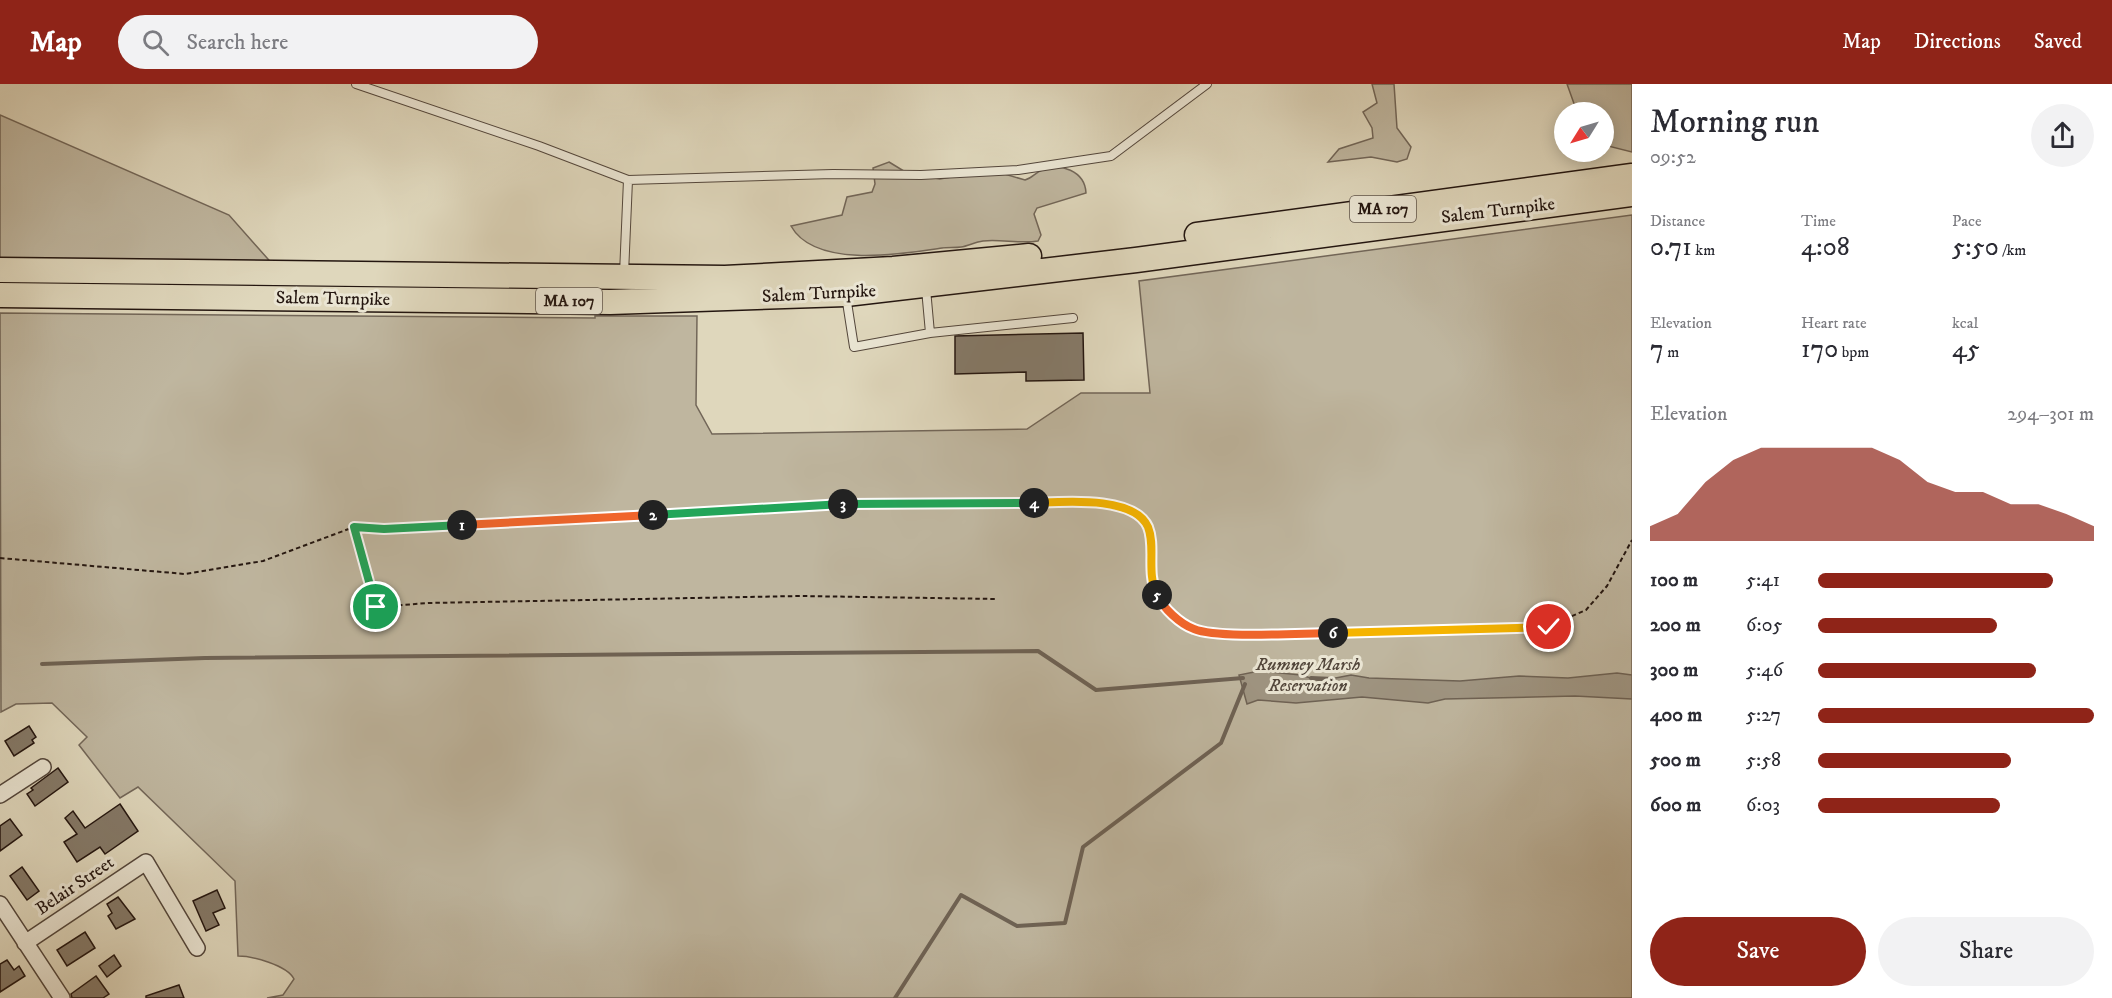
<!DOCTYPE html>
<meta charset="utf-8">
<style>
body{margin:0;font-family:"IM FELL DW Pica",serif;background:#f2f2f3;color:#2b2b33;height:100vh;display:flex;flex-direction:column;font-size:22px;white-space:nowrap}
*{box-sizing:border-box;margin:0}
p{font-size:20px;color:#7c7c81}
.icon{flex:none;width:33px;height:33px;fill:none;stroke:currentColor;stroke-width:2;stroke-linecap:round;stroke-linejoin:round}
.map{position:relative;flex:1;overflow:hidden}
.drawer{display:flex;flex-direction:column;background:#fff;width:480px}
.drawer>*{flex:none}
.needle{width:39px;rotate:233deg}
.tools{position:absolute;left:1554px;top:18px;display:grid;gap:12px}
.tools a{display:grid;place-items:center;width:60px;height:60px;border-radius:50%;background:#fff;box-shadow:0 3px 15px #0003;font-size:30px}
.pin{position:absolute;display:grid;place-items:center;width:51px;height:51px;color:#fff;margin:-26px;border:3px solid #fff;border-radius:50%;box-shadow:0 2px 6px #0007}
.km{position:absolute;width:30px;height:30px;margin:-15px;border-radius:50%;background:#222;color:#fff;font-size:16px;line-height:30px;text-align:center}
.round{display:grid;place-items:center;flex:none;width:63px;height:63px;border-radius:32px;background:#f2f2f3}
.summary{display:flex;align-items:center;justify-content:space-between;height:102px;padding:0 18px}
h1{font-size:33px;font-weight:600;line-height:45px}
.metrics{display:grid;grid-template-columns:repeat(3,1fr);gap:9px;height:102px;padding:6px 18px}
.metrics div{display:grid;align-content:center}
.metrics b{font-size:26px;font-weight:600}
.metrics small{font-size:16px;font-weight:400}
.metrics p{font-size:16px}
.chart{height:168px;padding:12px 18px}
.chart p{display:flex;justify-content:space-between}
.chart svg{width:100%;height:108px;margin-top:6px;fill:#8f2418;opacity:.7}
.primary-button{display:flex;gap:12px;margin-top:auto;padding:12px 18px}
.primary-button a{flex:1;height:69px;border-radius:36px;background:#8f2418;color:#fff;font-size:24px;font-weight:600;line-height:69px;text-align:center}
.primary-button a+a{background:#f2f2f3;color:#2b2b33}
ul{padding:0 18px;list-style:none;font-size:20px}
li{display:grid;grid-template-columns:96px 72px 1fr;align-items:center;height:45px}
li i{height:15px;border-radius:8px;background:#8f2418}
header{display:flex;align-items:center;gap:36px;box-sizing:border-box;height:84px;padding:0 30px;background:#8f2418;color:#fff}
header strong{font-size:28px}
nav{display:flex;gap:33px;margin-inline-start:auto;font-size:21px}
.search{width:420px;height:54px;background:#f2f2f3;display:flex;align-items:center;gap:15px;box-sizing:border-box;padding:0 21px;border-radius:33px;color:#7c7c81;font-size:22px}
main{display:flex;flex:1;min-height:0}
.map>svg:first-child{display:block}
</style>
<header>
<strong>Map</strong>
<div class="search"><svg class="icon" aria-label="search" viewBox="0 0 24 24"><circle cx="10" cy="10" r="6"/><path d="M15 15l6 6"/></svg>Search here</div>
<nav><a>Map</a><a>Directions</a><a>Saved</a></nav>
</header>
<main>
<div class="map">
<svg width="1632" height="914" viewBox="0 0 1632 914">
<rect width="100%" height="100%" fill="#dfd7bc"/>
<filter id="stains"><feTurbulence type="fractalNoise" baseFrequency=".00333" numOctaves="4"/><feColorMatrix values="0 0 0 0 .2 0 0 0 0 .09 0 0 0 0 .02 0 0 0 .5 -.17"/></filter>
<radialGradient id="worn" r=".72"><stop offset=".6" stop-color="#630" stop-opacity="0"/><stop offset="1" stop-color="#630" stop-opacity=".3"/></radialGradient>
<!-- green -->
<path fill="#bfb69f" stroke="#726658" stroke-width="1.5" d="M 1372,0 L 1394,0 L 1397,44 L 1411,63 L 1407,75 L 1397,78 L 1371,73 L 1328,78 L 1339,65 L 1373,54 L 1372,44 L 1363,28 L 1377,19 Z
M 1567,0 L 1632,0 L 1632,68 L 1604,61 L 1604,28 L 1577,28 Z
M 0,31 L 229,131 L 275,183 L 0,181 Z
M 889,78 L 907,89 L 940,95 L 991,86 L 1025,96 C 1032,94 1035,89 1042,86 C 1060,78 1085,87 1086,109 L 1037,124 L 1034,130 L 1041,151 L 1038,157 C 1020,160 1001,155 983,157 C 975,158 968,162 961,163 C 955,164 948,163 942,164 C 902,170 815,185 791,142 L 842,131 L 847,113 L 872,108 L 875,100 L 873,84 Z
M 1632,131 L 1632,914 L 267,914 L 283,911 L 294,895 C 287,881 252,872 238,872 L 235,797 L 138,703 L 120,714 L 79,661 L 87,653 L 52,619 L 16,620 L 1,628 L 0,229 L 595,234 L 595,232 L 697,232 L 696,321 L 712,350 L 1027,345 L 1081,309 L 1150,309 L 1139,197 Z"/>
<!-- water -->
<path fill="#9f9582" stroke="#6e6254" stroke-width="1.5" d="M 1259,587 L 1301,591 L 1320,597 L 1351,591 L 1369,594 L 1460,597 L 1519,592 L 1568,594 L 1617,589 L 1632,591 L 1632,615 L 1575,612 L 1445,615 L 1428,619 L 1362,613 L 1296,619 L 1258,616 L 1247,620 L 1239,591 Z"/>
<g fill="none" stroke-linecap="round" stroke-linejoin="round">
<!-- stream -->
<path stroke="#6e6254" stroke-width="4" d="M 42,580 L 205,574 L 1038,567 L 1096,606 L 1243,594
M 1311,594 L 1333,595
M 895,914 L 961,811 L 1017,842 L 1065,839 L 1083,763 L 1221,659 L 1245,600"/>
</g>
<!-- building -->
<path fill="#857a69" stroke="#241610" stroke-width="1.5" d="M 1083,249 L 1084,296 L 1026,297 L 1026,288 L 955,290 L 955,252 Z
M 29,642 L 36,653 L 32,656 L 34,659 L 14,672 L 5,657 Z
M 58,684 L 68,698 L 35,722 L 27,710 L 33,706 L 31,704 Z
M 120,720 L 138,747 L 105,770 L 100,763 L 77,778 L 64,758 L 77,750 L 65,734 L 73,727 L 85,744 Z
M 10,735 L 22,751 L 0,767 L 0,742 Z
M 22,783 L 39,807 L 27,816 L 10,792 Z
M 217,806 L 225,824 L 213,829 L 219,841 L 206,847 L 193,817 Z
M 118,813 L 135,835 L 116,845 L 108,832 L 112,829 L 107,820 Z
M 85,848 L 95,864 L 67,882 L 57,866 Z
M 114,871 L 121,882 L 107,893 L 99,882 Z
M 7,876 L 14,886 L 19,882 L 25,892 L 0,908 L 0,880 Z
M 96,892 L 109,910 L 103,914 L 72,914 L 71,910 Z
M 179,901 L 184,914 L 146,914 L 146,912 Z"/>
<g fill="none" stroke-linecap="round" stroke-linejoin="round">
<defs>
<path id="lane" d="M 356,0 L 539,62 L 628,96 L 833,90 L 921,91 L 1018,86 L 1111,72 L 1207,0
M 624,190 L 628,96
M 846,212 L 854,263 L 930,249 L 926,205
M 930,249 L 1073,234"/>
<path id="street" d="M 0,711 L 43,683
M 0,820 L 62,914
M 25,859 L 146,778 L 197,864"/>
<path id="primary" d="M 1197,151 L 1632,92
M 0,186 L 725,194 L 893,185 L 1029,172
M 0,211 L 610,218 L 846,210 L 1136,176 L 1632,110"/>
</defs>
<!-- lane casing -->
<use href="#lane" stroke="#53463b" stroke-width="10"/>
<!-- street casing -->
<use href="#street" stroke="#53463b" stroke-width="18"/>
<!-- primary casing -->
<use href="#primary" stroke="#241610" stroke-width="27"/>
<!-- path -->
<path stroke="#241610" stroke-width="2" stroke-dasharray="4.5 3" stroke-linecap="butt" d="M 354,443 L 376,523 L 428,519 L 800,512 L 997,515
M 0,474 L 185,490 L 263,477 L 354,443 L 442,442 L 831,420 L 1103,418 L 1139,433 L 1148,443 L 1151,501 L 1160,518 L 1194,545 L 1217,549 L 1549,542 L 1586,526 L 1607,502 L 1632,456"/>
<!-- lane -->
<use href="#lane" stroke="#eae5d3" stroke-width="8"/>
<!-- street -->
<use href="#street" stroke="#eae5d3" stroke-width="15"/>
<!-- primary -->
<use href="#primary" stroke="#dfd7bc" stroke-width="24"/>
</g>
<g fill="none" stroke-linecap="round" stroke-linejoin="round">
<defs>
<path id="split-1" d="M 376,523 L 354,443 L 384,445 L 462,441"/>
<path id="split-2" d="M 462,441 L 653,431"/>
<path id="split-3" d="M 653,431 L 843,420"/>
<path id="split-4" d="M 843,420 L 1034,419"/>
<path id="split-5" d="M 1034,419 C 1062,418 1134,411 1148,443 C 1156,463 1146,488 1157,511"/>
<path id="split-6" d="M 1157,511 C 1163,524 1180,540 1194,545 C 1218,555 1303,549 1333,549"/>
<path id="split-7" d="M 1333,549 L 1549,543"/>
</defs>
<!-- split-1 casing -->
<use href="#split-1" stroke="#fff" stroke-width="12"/>
<!-- split-2 casing -->
<use href="#split-2" stroke="#fff" stroke-width="12"/>
<!-- split-3 casing -->
<use href="#split-3" stroke="#fff" stroke-width="12"/>
<!-- split-4 casing -->
<use href="#split-4" stroke="#fff" stroke-width="12"/>
<!-- split-5 casing -->
<use href="#split-5" stroke="#fff" stroke-width="12"/>
<!-- split-6 casing -->
<use href="#split-6" stroke="#fff" stroke-width="12"/>
<!-- split-7 casing -->
<use href="#split-7" stroke="#fff" stroke-width="12"/>
<!-- split-1 -->
<use href="#split-1" stroke="#22a559" stroke-width="8"/>
<!-- split-2 -->
<use href="#split-2" stroke="#f0652b" stroke-width="8"/>
<!-- split-3 -->
<use href="#split-3" stroke="#22a559" stroke-width="8"/>
<!-- split-4 -->
<use href="#split-4" stroke="#22a559" stroke-width="8"/>
<!-- split-5 -->
<use href="#split-5" stroke="#f5b400" stroke-width="8"/>
<!-- split-6 -->
<use href="#split-6" stroke="#f0652b" stroke-width="8"/>
<!-- split-7 -->
<use href="#split-7" stroke="#f5b400" stroke-width="8"/>
</g>
<g text-anchor="middle" dominant-baseline="central" stroke-width="6" stroke-linejoin="round" paint-order="stroke">
<!-- shield labels -->
<g fill="#eae5d3" stroke="#5f544a" stroke-width="1.5">
<rect x="1350" y="112" width="66" height="26" rx="4.5"/>
<rect x="536" y="204" width="66" height="26" rx="4.5"/>
</g>
<g font-size="16" font-weight="bold" fill="#241610">
<text x="1383" y="125">MA 107</text>
<text x="569" y="217">MA 107</text>
</g>
<!-- street labels -->
<g font-size="18" fill="#241610" stroke="#eae5d3">
<text transform="translate(1498 127) rotate(-7)">Salem Turnpike</text>
<text transform="translate(819 210) rotate(-3)">Salem Turnpike</text>
<text transform="translate(333 215) rotate(1)">Salem Turnpike</text>
<text transform="translate(75 802) rotate(-34)">Belair Street</text>
</g>
<!-- park labels -->
<g font-size="18" font-style="italic" fill="#52463b" stroke="#eae5d3">
<text x="1308" y="581">Rumney Marsh<tspan x="1308" dy="21">Reservation</tspan></text>
</g>
</g>
<rect width="100%" height="100%" filter="url(#stains)"/>
<rect width="100%" height="100%" fill="url(#worn)"/>
</svg>
<div class="tools">
<a><svg class="needle" viewBox="-14 -14 28 28"><path d="M0-13l5 13h-10z" fill="#e53935"/><path d="M0 13l5-13h-10z" fill="#7c7c81"/></svg></a>
</div>
<div class="pin" style="left:376px;top:523px;background:#1e9e55"><svg class="icon" aria-label="arrive" viewBox="0 0 24 24"><path d="M6 21V4h12l-3 4 3 4H6"/></svg></div>
<div class="pin" style="left:1549px;top:543px;background:#d93025"><svg class="icon" aria-label="check" viewBox="0 0 24 24"><path d="M5 12l5 5 9-10"/></svg></div>
<b class="km" style="left:462px;top:441px">1</b>
<b class="km" style="left:653px;top:431px">2</b>
<b class="km" style="left:843px;top:420px">3</b>
<b class="km" style="left:1034px;top:419px">4</b>
<b class="km" style="left:1157px;top:511px">5</b>
<b class="km" style="left:1333px;top:549px">6</b>
</div>
<section class="drawer">
<div class="summary"><div><h1>Morning run</h1><p>09:52</p></div><a class="round"><svg class="icon" aria-label="share" viewBox="0 0 24 24"><path d="M12 15V3M7 8l5-5 5 5M5 13v7h14v-7"/></svg></a></div>
<div class="metrics">
<div><p>Distance</p><b>0.71<small> km</small></b></div>
<div><p>Time</p><b>4:08</b></div>
<div><p>Pace</p><b>5:50<small> /km</small></b></div>
</div>
<div class="metrics">
<div><p>Elevation</p><b>7<small> m</small></b></div>
<div><p>Heart rate</p><b>170<small> bpm</small></b></div>
<div><p>kcal</p><b>45</b></div>
</div>
<div class="chart"><p><span>Elevation</span>294–301 m</p>
<svg viewBox="0 0 160 44" preserveAspectRatio="none"><path d="M0 44V38L10 33L20 20L30 11L40 6L50 6L60 6L70 6L80 6L90 11L100 20L110 24L120 24L130 29L140 29L150 33L160 38V44z"/></svg>
</div>
<ul>
<li><b>100 m</b>5:41<i style="width:85%"></i></li>
<li><b>200 m</b>6:05<i style="width:65%"></i></li>
<li><b>300 m</b>5:46<i style="width:79%"></i></li>
<li><b>400 m</b>5:27<i style="width:100%"></i></li>
<li><b>500 m</b>5:58<i style="width:70%"></i></li>
<li><b>600 m</b>6:03<i style="width:66%"></i></li>
</ul>
<div class="primary-button"><a>Save</a><a>Share</a></div>
</section>
</main>
